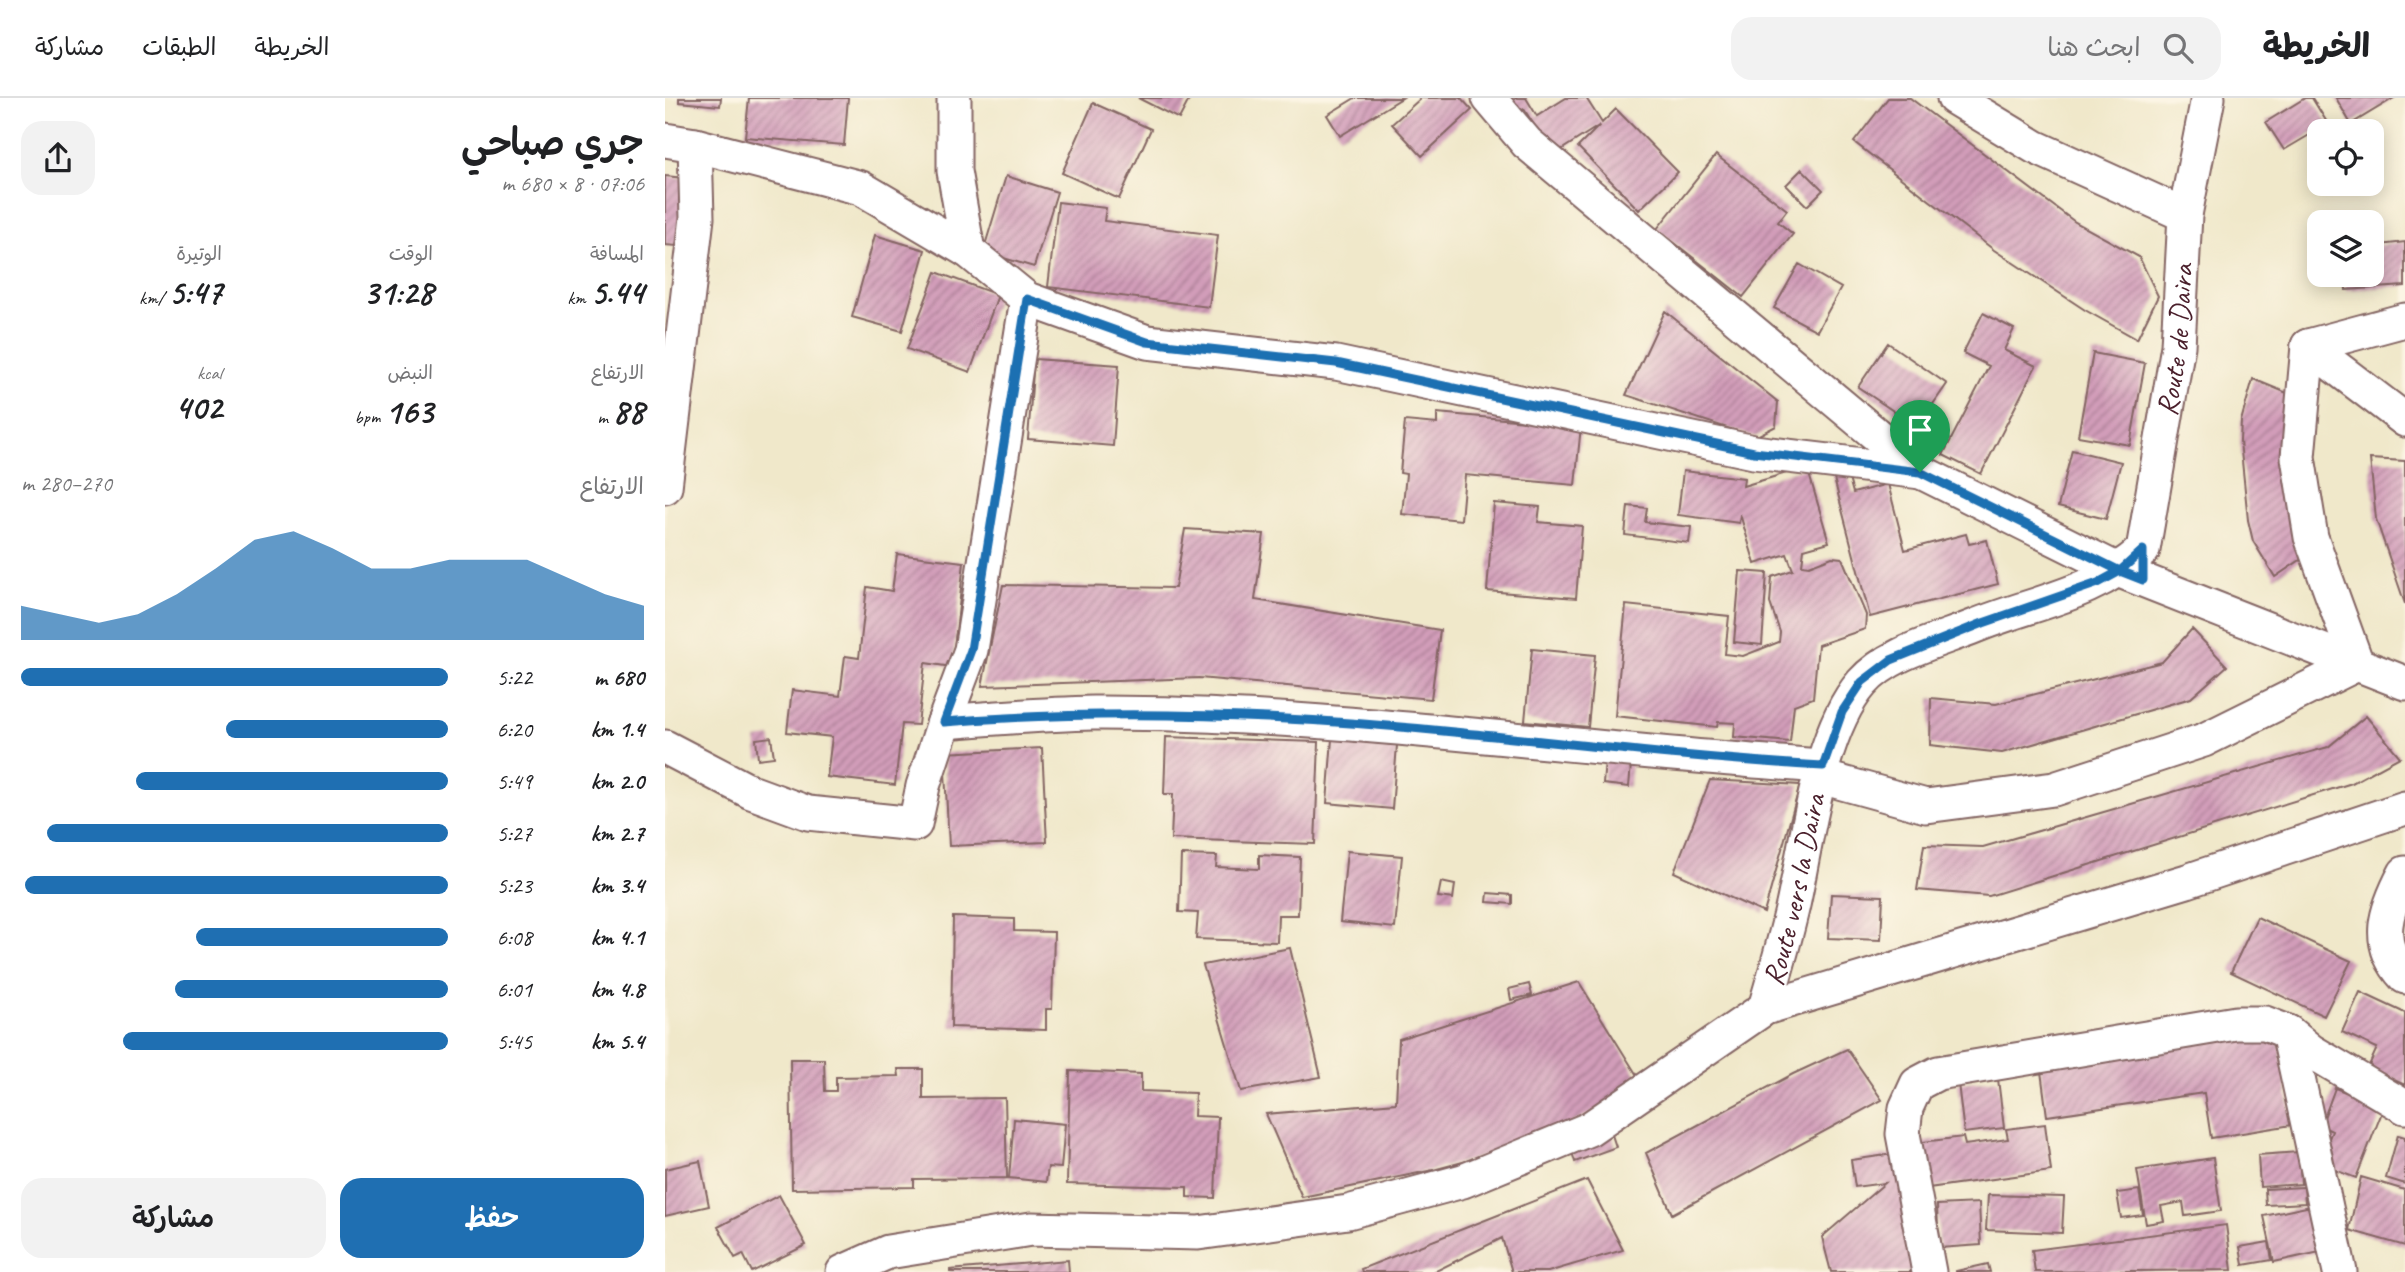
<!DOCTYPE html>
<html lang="ar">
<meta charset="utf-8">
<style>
body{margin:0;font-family:Caveat,"Playpen Sans Arabic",sans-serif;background:#f2f2f2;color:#202124;direction:rtl;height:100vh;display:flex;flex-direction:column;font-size:26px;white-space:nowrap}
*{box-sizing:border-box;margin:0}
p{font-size:23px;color:#757577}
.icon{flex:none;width:38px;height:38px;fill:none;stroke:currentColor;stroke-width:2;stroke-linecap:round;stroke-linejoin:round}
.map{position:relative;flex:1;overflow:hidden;direction:ltr}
.drawer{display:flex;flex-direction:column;background:#fff;width:665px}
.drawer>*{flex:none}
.buttons{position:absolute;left:1642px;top:21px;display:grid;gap:14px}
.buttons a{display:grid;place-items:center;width:77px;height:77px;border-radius:14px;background:#fff;box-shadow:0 4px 18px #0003;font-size:35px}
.pin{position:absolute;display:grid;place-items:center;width:60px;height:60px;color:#fff;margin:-72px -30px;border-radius:50% 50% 50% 0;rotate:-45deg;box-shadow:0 0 7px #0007}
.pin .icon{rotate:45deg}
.round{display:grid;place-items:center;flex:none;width:74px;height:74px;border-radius:21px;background:#f2f2f2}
.summary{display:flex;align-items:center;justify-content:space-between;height:119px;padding:0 21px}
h1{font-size:38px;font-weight:600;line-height:52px}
.stats{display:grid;grid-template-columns:repeat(3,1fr);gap:10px;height:119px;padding:7px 21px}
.stats div{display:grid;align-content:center}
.stats b{font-size:35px;font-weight:600}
.stats small{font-size:19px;font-weight:400}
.stats p{font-size:19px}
.chart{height:196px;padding:14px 21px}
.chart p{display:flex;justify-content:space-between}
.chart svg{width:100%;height:126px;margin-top:7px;fill:#1f6fb2;opacity:.7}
.cta{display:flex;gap:14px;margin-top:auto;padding:14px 21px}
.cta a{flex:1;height:80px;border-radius:21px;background:#1f6fb2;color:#fff;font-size:28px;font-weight:600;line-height:80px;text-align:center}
.cta a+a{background:#f2f2f2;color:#202124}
ul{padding:0 21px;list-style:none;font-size:23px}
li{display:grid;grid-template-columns:112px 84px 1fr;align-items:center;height:52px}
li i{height:18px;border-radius:9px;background:#1f6fb2}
header{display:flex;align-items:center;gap:42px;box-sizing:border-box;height:98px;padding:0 35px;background:#fff;border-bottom:2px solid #e0e0e0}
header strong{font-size:33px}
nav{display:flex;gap:38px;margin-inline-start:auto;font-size:24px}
.search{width:490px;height:63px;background:#f2f2f2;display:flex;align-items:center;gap:18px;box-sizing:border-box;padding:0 24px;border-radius:21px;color:#757577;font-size:26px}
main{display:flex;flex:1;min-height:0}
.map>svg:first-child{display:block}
</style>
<header>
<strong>الخريطة</strong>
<div class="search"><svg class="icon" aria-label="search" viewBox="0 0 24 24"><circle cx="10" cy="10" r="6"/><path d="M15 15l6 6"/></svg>ابحث هنا</div>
<nav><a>الخريطة</a><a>الطبقات</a><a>مشاركة</a></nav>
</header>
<main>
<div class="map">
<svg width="1740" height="1174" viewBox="0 0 1740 1174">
<defs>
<pattern id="building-hatch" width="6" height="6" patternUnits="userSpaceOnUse" patternTransform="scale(1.75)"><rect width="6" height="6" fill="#d29db9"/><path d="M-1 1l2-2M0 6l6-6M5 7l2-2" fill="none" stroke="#ac7f97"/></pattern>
</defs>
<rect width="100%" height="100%" fill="#fcf5e5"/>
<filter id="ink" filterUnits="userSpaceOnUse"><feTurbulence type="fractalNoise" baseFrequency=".0143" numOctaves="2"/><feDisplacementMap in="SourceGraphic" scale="14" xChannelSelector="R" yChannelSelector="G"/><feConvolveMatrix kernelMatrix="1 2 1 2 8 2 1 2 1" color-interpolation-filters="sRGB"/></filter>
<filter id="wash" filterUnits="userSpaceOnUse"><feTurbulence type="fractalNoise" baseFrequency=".00686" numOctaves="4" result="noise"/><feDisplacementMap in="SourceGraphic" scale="28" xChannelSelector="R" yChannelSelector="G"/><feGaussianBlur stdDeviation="1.57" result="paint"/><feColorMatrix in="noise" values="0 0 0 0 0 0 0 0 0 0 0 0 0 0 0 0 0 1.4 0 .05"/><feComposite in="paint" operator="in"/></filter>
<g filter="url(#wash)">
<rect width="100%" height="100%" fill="#f0e8ca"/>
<g id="blocks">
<!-- building -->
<path fill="url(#building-hatch)" d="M 14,0 L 56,0 L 55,8 L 14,4 Z
M 84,0 L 183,0 L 179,47 L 80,39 Z
M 473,0 L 525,0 L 514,21 Z
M 690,0 L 737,0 L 675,38 L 662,17 Z
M 756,0 L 796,0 L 807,12 L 757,58 L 727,26 Z
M 851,0 L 861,0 L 872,18 L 901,0 L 921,0 L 937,25 L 951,11 L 1013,74 L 974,112 L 913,49 L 935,27 L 888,57 L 859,11 L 842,21 L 835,10 Z
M 1223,0 L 1245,0 L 1410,124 L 1474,159 L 1493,198 L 1472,241 L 1420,212 L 1329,152 L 1189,44 Z
M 1640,0 L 1647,0 L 1663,26 L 1619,52 L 1601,24 Z
M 1671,0 L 1729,0 L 1686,26 Z
M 428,5 L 486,31 L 454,101 L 397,75 Z
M 1051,57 L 1122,112 L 1113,124 L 1128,136 L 1078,199 L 992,131 Z
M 1137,71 L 1158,92 L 1142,108 L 1121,87 Z
M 0,78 L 19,80 L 13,148 L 0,147 Z
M 341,78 L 392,94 L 369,169 L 318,154 Z
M 393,104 L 441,110 L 439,123 L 553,137 L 544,209 L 383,189 Z
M 210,137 L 260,152 L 237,233 L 187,219 Z
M 1740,144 L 1740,188 L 1681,192 L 1680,177 L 1706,177 L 1706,148 Z
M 1134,166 L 1176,190 L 1152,233 L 1109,210 Z
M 271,174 L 333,197 L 305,274 L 242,251 Z
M 1000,213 L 1113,304 L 1111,328 L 1090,339 L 961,297 Z
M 1318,215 L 1349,231 L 1339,252 L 1371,268 L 1316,376 L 1278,357 L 1324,268 L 1298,255 Z
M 1223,245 L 1282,286 L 1252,329 L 1193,289 Z
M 1428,255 L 1480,265 L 1465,347 L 1413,338 Z
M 369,261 L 454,267 L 448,348 L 363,341 Z
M 1588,281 L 1622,295 L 1647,454 L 1610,479 L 1588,443 L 1583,422 L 1575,343 L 1576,323 Z
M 772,315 L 916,328 L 910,387 L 800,377 L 796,422 L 737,416 L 741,376 L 735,375 L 740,323 L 772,326 Z
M 1407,352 L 1456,364 L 1441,421 L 1393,409 Z
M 1705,361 L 1740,363 L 1740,506 L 1711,421 Z
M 1142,369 L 1164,444 L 1139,451 L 1137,467 L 1144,468 L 1167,459 L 1177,460 L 1201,517 L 1200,531 L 1153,547 L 1148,600 L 1129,607 L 1125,644 L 1069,639 L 1070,625 L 1053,624 L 1052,629 L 950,618 L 961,507 L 1064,518 L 1060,556 L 1078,558 L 1114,544 L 1115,534 L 1105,505 L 1107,479 L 1128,472 L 1122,456 L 1090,466 L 1075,416 L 1074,425 L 1013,417 L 1018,373 L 1079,380 L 1078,388 Z
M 1181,370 L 1188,395 L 1223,386 L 1240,452 L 1301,436 L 1304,446 L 1322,442 L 1333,486 L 1205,519 L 1167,373 Z
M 829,405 L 875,409 L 873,424 L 917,428 L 911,500 L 822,493 Z
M 963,408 L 982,410 L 980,424 L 1026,429 L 1024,445 L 960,437 Z
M 520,431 L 599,436 L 590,502 L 775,532 L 766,601 L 534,580 L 317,588 L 338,487 L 510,490 Z
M 232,456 L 299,464 L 287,569 L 260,565 L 253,627 L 237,626 L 230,687 L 162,679 L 167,639 L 122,634 L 127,592 L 175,598 L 180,558 L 194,560 L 202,489 L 227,493 Z
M 1075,473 L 1102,475 L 1097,547 L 1069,544 Z
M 1527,531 L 1562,568 L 1526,600 L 1337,655 L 1265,647 L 1266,600 L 1331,606 L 1497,564 Z
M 867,551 L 930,557 L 923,629 L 860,623 Z
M 1701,618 L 1735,659 L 1687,685 L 1324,798 L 1252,792 L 1259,747 L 1318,749 L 1663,649 Z
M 106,639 L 109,659 L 93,661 L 91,641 Z
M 501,639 L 654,644 L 650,746 L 506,741 L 508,696 L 499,696 Z
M 667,641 L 732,647 L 727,711 L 662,705 Z
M 377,650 L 382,744 L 284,748 L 279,655 Z
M 940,663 L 966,666 L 964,689 L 938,686 Z
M 1045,682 L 1135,687 L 1099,815 L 1009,774 Z
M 682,753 L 737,758 L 730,830 L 675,824 Z
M 516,757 L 552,758 L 551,769 L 594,771 L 594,757 L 635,759 L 633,817 L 613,817 L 612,844 L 531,841 L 533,815 L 514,814 Z
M 776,784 L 790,787 L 788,801 L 773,799 Z
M 823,795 L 847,797 L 847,806 L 822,804 Z
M 1166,796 L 1218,798 L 1216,842 L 1163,840 Z
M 288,819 L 349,821 L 349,833 L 389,834 L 387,911 L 381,911 L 381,932 L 286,929 Z
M 1592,819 L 1686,863 L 1659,918 L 1566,874 Z
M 625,850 L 656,979 L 576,993 L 538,867 Z
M 914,884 L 978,987 L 872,1044 L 768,1072 L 637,1099 L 601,1016 L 731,1005 L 734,941 Z
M 864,886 L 867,897 L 846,902 L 844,891 Z
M 1695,894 L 1740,915 L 1740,987 L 1703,970 L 1712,950 L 1677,934 Z
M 1613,934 L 1627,1027 L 1546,1040 L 1539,995 L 1382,1018 L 1375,966 Z
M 1182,951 L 1217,1002 L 1007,1116 L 981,1055 L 1128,976 Z
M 125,961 L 159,961 L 160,993 L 171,993 L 171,979 L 234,978 L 233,971 L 258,971 L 258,1001 L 340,1000 L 342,1080 L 249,1081 L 249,1089 L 127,1091 Z
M 405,973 L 476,976 L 476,993 L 530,995 L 529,1018 L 553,1019 L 550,1100 L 522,1099 L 522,1089 L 402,1086 Z
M 1333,981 L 1339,1030 L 1299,1035 L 1293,985 Z
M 1670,990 L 1719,1009 L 1691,1080 L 1654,1066 L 1667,1033 L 1656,1028 Z
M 349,1021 L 400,1026 L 396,1070 L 383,1069 L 381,1084 L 344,1080 Z
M 1380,1026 L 1386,1073 L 1263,1090 L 1257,1044 L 1298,1039 L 1300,1047 L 1343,1041 L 1341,1031 Z
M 947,1037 L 951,1049 L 910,1064 L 906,1051 Z
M 1733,1037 L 1740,1039 L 1740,1086 L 1721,1080 Z
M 1634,1054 L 1636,1086 L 1595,1089 L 1593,1057 Z
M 1236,1055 L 1255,1174 L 1166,1174 L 1157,1139 L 1220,1085 L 1190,1089 L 1186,1062 Z
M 1548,1060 L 1556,1113 L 1520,1118 L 1518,1104 L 1496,1108 L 1499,1123 L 1481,1126 L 1472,1072 Z
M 35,1063 L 44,1108 L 0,1118 L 0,1071 Z
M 1696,1079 L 1740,1092 L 1740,1148 L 1684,1132 Z
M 922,1082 L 958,1152 L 883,1174 L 847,1174 L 837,1140 L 769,1174 L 697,1174 L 696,1171 Z
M 1639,1089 L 1640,1105 L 1601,1107 L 1600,1091 Z
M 1474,1092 L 1478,1117 L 1456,1120 L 1452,1095 Z
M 114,1097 L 141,1147 L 87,1174 L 78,1156 L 70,1160 L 53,1129 Z
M 1323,1097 L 1399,1099 L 1397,1135 L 1321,1132 Z
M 1314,1105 L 1316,1147 L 1274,1150 L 1272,1107 Z
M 1646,1108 L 1655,1154 L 1609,1164 L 1599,1118 Z
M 1561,1127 L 1567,1172 L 1370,1174 L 1367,1152 Z
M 1604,1144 L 1607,1162 L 1578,1167 L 1575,1149 Z
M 403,1162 L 404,1174 L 285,1174 L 285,1172 Z
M 1323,1166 L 1325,1174 L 1291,1174 L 1291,1173 Z"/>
</g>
</g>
<g filter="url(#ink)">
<use href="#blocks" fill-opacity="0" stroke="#846563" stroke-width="2"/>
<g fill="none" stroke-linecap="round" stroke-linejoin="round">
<defs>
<g id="minor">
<path d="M 289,0 L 289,73 L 303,153"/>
<path d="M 824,0 L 862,45 L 1256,374 L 1455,473 L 1740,585"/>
<path d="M 1289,0 L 1370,49 L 1520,117"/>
<path d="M 0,42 L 30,47 L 196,90 L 303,153 L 362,201 L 482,244 L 671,265 L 1089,354 L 1256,374"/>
<path d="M 1643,248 L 1740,222"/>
<path d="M 0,389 L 32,120 L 30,47"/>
<path d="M 279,624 L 306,552 L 362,201"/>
<path d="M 0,649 L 86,694 L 143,715 L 250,726 L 258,688 L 279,624 C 329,620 378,616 428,615 C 672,614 915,653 1158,668"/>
<path d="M 1156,679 L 1261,708 L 1389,691 L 1539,642 L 1692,566 L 1646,439 L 1633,359 L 1643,248 L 1740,322"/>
<path d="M 1740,775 C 1721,811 1708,845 1740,879"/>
<path id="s1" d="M 1100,910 C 1110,876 1120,842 1128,807 C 1142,744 1154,634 1197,585 C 1223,555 1273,543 1310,528 C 1369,504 1429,497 1478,452 L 1513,248 L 1520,117 L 1543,0"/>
<path d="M 1623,934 L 1675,1174"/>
<path d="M 178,1174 L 223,1154 L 366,1131 L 533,1135 L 683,1114 L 798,1083 L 924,1031 L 1100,910 L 1522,783 L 1740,710"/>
<path d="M 1264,1174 L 1238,1036 L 1241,1010 L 1252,986 L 1273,975 L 1571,925 L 1600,925 L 1623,934 L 1646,953 L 1740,1009"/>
</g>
</defs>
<!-- minor casing -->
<use href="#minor" stroke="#846563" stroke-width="37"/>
<!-- minor -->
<use href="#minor" stroke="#fff" stroke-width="33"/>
</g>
</g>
<g fill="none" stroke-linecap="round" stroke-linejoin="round" filter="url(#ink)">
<defs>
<path id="route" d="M 1255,374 L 1089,354 L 671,265 L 482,244 L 362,201 L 306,552 L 279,624 C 452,610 626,617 799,635 C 919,647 1038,661 1158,668 L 1177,614 L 1197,584 L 1226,562 L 1318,525 L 1433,485 L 1455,473 L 1478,452 L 1478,482 L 1455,473 L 1255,374"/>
</defs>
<!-- route casing -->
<use href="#route" stroke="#fff" stroke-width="14"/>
<!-- route -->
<use href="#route" stroke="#1f6fb2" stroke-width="9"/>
</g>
<g text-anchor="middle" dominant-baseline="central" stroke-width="5" stroke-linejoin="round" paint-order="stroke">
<!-- street labels -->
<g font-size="30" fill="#4a1f2b" stroke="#fcf5e5">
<text stroke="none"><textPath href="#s1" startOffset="868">Route de Daira</textPath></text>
<text stroke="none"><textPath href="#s1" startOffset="122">Route vers la Daira</textPath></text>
</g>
</g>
</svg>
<div class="buttons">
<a><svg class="icon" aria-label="locate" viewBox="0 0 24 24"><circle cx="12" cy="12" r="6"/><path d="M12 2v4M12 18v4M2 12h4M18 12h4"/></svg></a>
<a><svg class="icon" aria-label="layers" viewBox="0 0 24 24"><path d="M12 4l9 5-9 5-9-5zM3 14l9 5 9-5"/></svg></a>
</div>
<div class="pin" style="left:1255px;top:374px;background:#1e9e55"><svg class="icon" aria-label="arrive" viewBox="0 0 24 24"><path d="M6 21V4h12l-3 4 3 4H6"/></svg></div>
</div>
<section class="drawer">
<div class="summary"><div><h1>جري صباحي</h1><p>07:06 · 8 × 680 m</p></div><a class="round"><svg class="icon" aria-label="share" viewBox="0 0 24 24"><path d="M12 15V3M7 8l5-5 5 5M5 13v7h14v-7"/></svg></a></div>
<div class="stats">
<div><p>المسافة</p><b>5.44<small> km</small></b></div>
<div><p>الوقت</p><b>31:28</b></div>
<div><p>الوتيرة</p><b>5:47<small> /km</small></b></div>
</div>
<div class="stats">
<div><p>الارتفاع</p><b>88<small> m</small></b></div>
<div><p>النبض</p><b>163<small> bpm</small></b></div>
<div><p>kcal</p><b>402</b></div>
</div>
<div class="chart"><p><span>الارتفاع</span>270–280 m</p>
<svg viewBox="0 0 160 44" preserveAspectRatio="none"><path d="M0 44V32L10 35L20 38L30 35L40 28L50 19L60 9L70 6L80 12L90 19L100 19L110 16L120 16L130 16L140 22L150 28L160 32V44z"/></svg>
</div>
<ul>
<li><b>680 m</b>5:22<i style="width:100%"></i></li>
<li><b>1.4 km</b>6:20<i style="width:52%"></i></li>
<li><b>2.0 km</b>5:49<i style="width:73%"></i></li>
<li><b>2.7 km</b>5:27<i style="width:94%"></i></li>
<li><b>3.4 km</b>5:23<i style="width:99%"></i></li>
<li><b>4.1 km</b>6:08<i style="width:59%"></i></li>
<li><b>4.8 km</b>6:01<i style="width:64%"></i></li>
<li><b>5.4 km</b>5:45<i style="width:76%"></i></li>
</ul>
<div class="cta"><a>حفظ</a><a>مشاركة</a></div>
</section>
</main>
